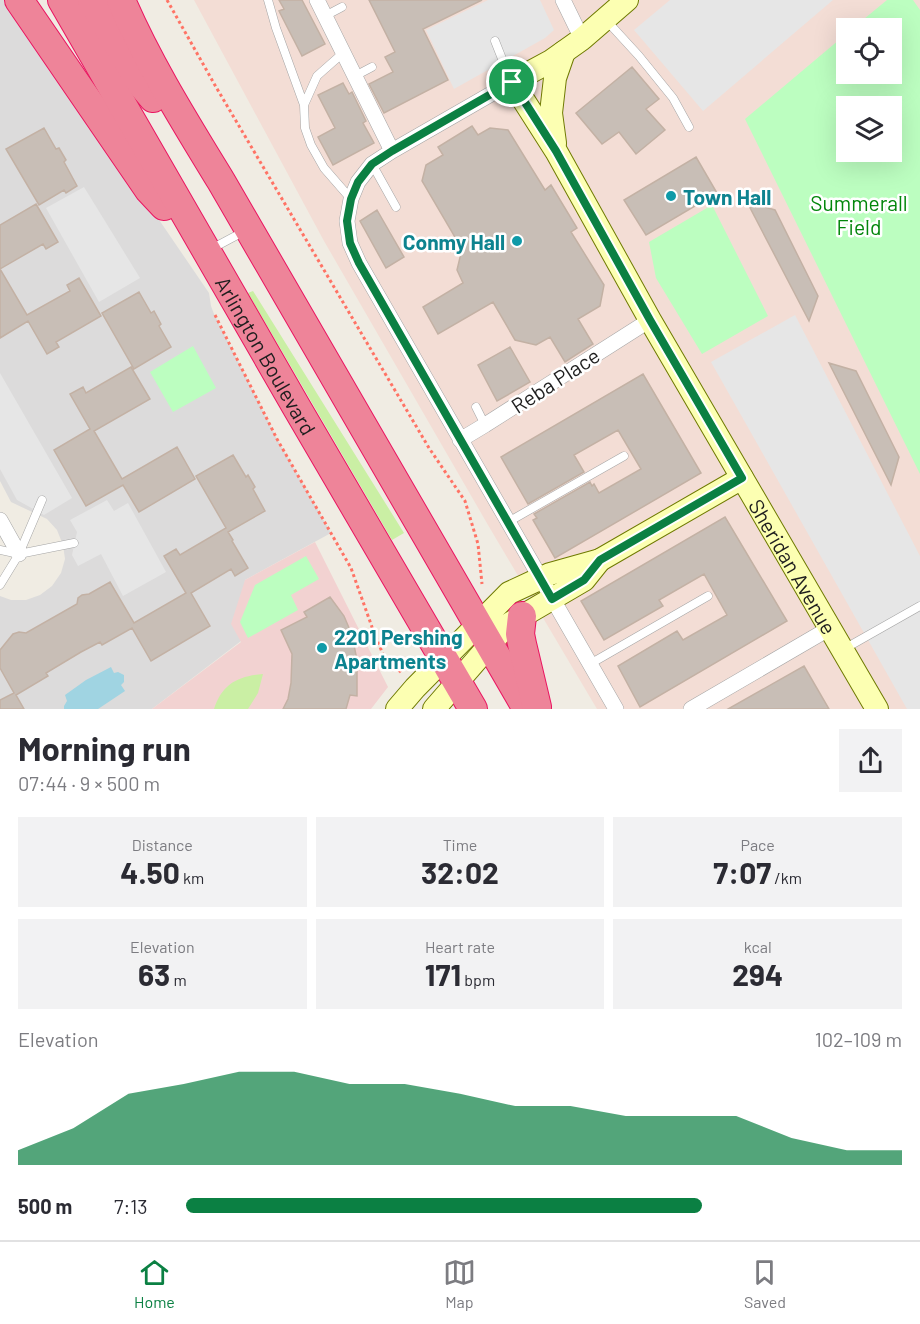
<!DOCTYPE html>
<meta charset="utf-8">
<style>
body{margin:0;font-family:Barlow,sans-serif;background:#f2f2f3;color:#2b2b33;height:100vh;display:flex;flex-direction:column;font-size:22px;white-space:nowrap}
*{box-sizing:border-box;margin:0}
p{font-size:20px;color:#7c7c81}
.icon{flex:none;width:33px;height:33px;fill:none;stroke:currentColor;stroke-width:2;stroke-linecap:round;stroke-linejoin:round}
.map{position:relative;height:709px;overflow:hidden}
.drawer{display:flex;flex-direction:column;background:#fff;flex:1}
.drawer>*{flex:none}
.buttons{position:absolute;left:836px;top:18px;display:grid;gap:12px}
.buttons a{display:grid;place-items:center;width:66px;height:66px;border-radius:0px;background:#fff;box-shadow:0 6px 24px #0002;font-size:30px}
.pin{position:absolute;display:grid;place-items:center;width:51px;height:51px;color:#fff;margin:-26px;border:3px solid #fff;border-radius:50%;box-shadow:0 2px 6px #0007}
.round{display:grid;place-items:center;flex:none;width:63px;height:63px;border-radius:0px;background:#f2f2f3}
.summary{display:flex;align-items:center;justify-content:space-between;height:102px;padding:0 18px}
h1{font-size:33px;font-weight:700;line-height:45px}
.stats{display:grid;grid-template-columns:repeat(3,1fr);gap:9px;height:102px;padding:6px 18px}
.stats div{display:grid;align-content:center;border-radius:0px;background:#f2f2f3;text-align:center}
.stats b{font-size:30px;font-weight:700}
.stats small{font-size:16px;font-weight:400}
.stats p{font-size:16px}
.chart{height:168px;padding:12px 18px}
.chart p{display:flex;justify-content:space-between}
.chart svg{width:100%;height:108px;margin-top:6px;fill:#0b8043;opacity:.7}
ul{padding:0 18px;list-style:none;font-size:20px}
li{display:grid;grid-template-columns:96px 72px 1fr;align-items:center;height:45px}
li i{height:15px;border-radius:8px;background:#0b8043}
.menu{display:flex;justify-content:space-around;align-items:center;height:84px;border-top:2px solid #e1e1e2;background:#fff;font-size:16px;color:#7c7c81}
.menu a{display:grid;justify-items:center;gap:3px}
.menu .on{color:#0b8043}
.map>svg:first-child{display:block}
</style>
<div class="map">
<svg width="920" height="709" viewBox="0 0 920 709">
<rect width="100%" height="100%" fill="#f0ece3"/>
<!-- residential -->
<path fill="#dcdbdb" d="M 0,0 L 9,0 L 209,293 L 211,306 L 214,314 L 277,439 L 331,533 L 245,580 L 241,641 L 152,709 L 0,709 L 0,596 L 11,600 L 26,600 L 40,595 L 52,586 L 61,573 L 65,559 L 63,545 L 57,530 L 47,519 L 11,502 L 0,481 Z"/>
<!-- commercial -->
<path fill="#f2d2d1" d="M 315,542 L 388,687 L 371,709 L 152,709 L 241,642 L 231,624 L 245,580 Z"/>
<!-- military -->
<path fill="#f3ddd5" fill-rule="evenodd" d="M 194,0 L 920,0 L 920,709 L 597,709 L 488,525 L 324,241 ZM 846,28 L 891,28 L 891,74 L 846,74 ZM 846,106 L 891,106 L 891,152 L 846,152 Z"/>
<!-- grass -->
<path fill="#caefa4" d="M 253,291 L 404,533 L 392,540 L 248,293 Z
M 263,674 L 258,693 L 248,709 L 214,709 C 222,684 238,676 263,674 Z"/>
<!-- park -->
<path fill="#bcfec0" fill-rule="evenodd" d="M 887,0 L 913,0 L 920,10 L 920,474 L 745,119 L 846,34 L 846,74 L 891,74 L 891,28 L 853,28 ZM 891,106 L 891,152 L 846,152 L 846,106 Z
M 712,205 L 768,316 L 702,354 L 656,278 L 649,242 Z
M 193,346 L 216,388 L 173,412 L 150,372 Z
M 306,556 L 319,579 L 291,595 L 298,610 L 248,638 L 240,622 L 255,585 Z"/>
<!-- parking -->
<path fill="#e6e6e6" d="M 488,0 L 540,0 L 554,30 L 545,38 L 454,89 L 426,30 Z
M 670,0 L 833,0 L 703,111 L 634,30 Z
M 84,187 L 140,278 L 99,302 L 46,208 Z
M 795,315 L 920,556 L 920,709 L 907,709 L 711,362 Z
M 0,373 L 72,498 L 44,515 L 17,500 L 0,469 Z
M 107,500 L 114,511 L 128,503 L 166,572 L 123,596 L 101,554 L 78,566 L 72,555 L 77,532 L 70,520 Z"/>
<!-- water -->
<path fill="#a0d4e2" d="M 111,667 L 114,673 L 118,672 L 124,675 L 124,682 L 121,685 L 125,691 L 98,709 L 64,709 L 64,706 L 67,701 L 65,695 L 86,680 Z"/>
<!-- building -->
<path fill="#c8beb6" stroke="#c3b1a4" stroke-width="1.5" d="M 279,0 L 302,0 L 325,44 L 302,56 L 279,11 L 284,9 Z
M 369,0 L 482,0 L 423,29 L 448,80 L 384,113 L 369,84 L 393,72 L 385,57 L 395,52 Z
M 632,67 L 659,99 L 646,109 L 665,130 L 636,154 L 619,132 L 602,144 L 576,113 Z
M 343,83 L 349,94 L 352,92 L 366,121 L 363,123 L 374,143 L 333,165 L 318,137 L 335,128 L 318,95 Z
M 472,126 L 478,135 L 490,128 L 508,130 L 545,190 L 551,185 L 577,228 L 571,232 L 604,285 L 600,306 L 578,319 L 593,344 L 565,362 L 550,337 L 536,345 L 515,340 L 493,302 L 438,334 L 423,307 L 463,283 L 457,270 L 462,249 L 422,181 L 426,165 L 443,155 L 438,147 Z
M 44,128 L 56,149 L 59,148 L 66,160 L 64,162 L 77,186 L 66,193 L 64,190 L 39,205 L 6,149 Z
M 696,157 L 717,193 L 646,235 L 624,200 Z
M 747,202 L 775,210 L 818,296 L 809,321 Z
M 36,204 L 58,242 L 46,249 L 43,244 L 0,269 L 0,225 Z
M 377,210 L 404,257 L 386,268 L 360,221 Z
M 0,269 L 27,315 L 70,291 L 67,285 L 79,278 L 101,316 L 56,342 L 59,347 L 47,354 L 28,321 L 0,338 Z
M 139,292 L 151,313 L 154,311 L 161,324 L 159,326 L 171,347 L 134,369 L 102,313 Z
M 510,347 L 530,382 L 497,401 L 478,365 Z
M 829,363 L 856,371 L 899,457 L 891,485 Z
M 131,367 L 150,399 L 94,431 L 122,479 L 177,447 L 195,479 L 139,512 L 123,485 L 86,506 L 54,450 L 90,429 L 70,394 L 83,387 L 86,393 Z
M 643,374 L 701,473 L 555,558 L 533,520 L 537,518 L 534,514 L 590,482 L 592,486 L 594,484 L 599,493 L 641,469 L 618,430 L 574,455 L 584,472 L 528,504 L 501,457 Z
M 233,455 L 246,477 L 248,475 L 255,487 L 253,489 L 265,511 L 228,532 L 233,540 L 232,541 L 248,568 L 235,576 L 231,569 L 191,593 L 210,626 L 151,661 L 132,628 L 102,645 L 100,642 L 81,652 L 46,673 L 48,676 L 16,695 L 24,709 L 0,709 L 0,700 L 14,693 L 0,668 L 0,650 L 13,634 L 19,632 L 26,633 L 77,604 L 78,598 L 82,595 L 89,594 L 110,582 L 134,623 L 186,593 L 164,556 L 176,549 L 180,555 L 226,528 L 196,476 Z
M 725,517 L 787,621 L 640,707 L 618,666 L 677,631 L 683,640 L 727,615 L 704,574 L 659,600 L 663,606 L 604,640 L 581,601 Z
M 330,597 L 344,616 L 352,635 L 357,660 L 357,696 L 350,695 L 346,709 L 283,709 L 288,699 L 291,683 L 292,654 L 281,630 L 307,617 L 304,612 Z
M 804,666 L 829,709 L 728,709 Z"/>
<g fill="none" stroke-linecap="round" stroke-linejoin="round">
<defs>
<path id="lane" d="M 268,0 L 276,28 L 304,105
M 325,16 L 342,7
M 606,20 L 639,56 L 673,98 L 689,127
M 495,41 L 510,79
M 343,53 L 317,76 L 304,105 L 305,128 L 311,145 L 324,168 L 351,199
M 355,76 L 372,67
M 372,164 L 396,207
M 211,249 L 243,232
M 476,407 L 485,425
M 508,522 L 624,456
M 0,550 L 19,554 L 74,543
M 0,585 L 19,554 L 42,500
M 844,649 L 920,606
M 590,664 L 708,596"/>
<path id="street" d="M 317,0 L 392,151
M 563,0 L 582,39
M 512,82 L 392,151 L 372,164 L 358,182 L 351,199 L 347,221 L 350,243 L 359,263 L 616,709
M 460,440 L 485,425 L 650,320
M 0,520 L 19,554
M 691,709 L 830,628"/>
<g id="secondary">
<path id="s1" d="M 627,0 L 582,39 L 551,61 L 512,82 L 556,151 L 650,320 L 877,709"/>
<path d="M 555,143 L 551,113 L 555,78 L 564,52"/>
<path d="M 397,709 L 415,688 L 509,593 L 550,574 L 600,560 L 742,478"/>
<path d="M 434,709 L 507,625 L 584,580 L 600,560"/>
</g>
<g id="highway">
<path d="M 19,0 L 149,190 L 164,206"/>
<path id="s2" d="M 62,0 L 297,408 L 473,709"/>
<path d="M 92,0 L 142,85 L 153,98"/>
<path d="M 121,0 C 148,63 185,122 221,181 L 527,709"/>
<path d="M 522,616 L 520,634 L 522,644 L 537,707"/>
</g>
</defs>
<!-- lane casing -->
<use href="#lane" stroke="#a5a5a5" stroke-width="9"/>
<!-- street casing -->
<use href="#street" stroke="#a5a5a5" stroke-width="16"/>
<!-- secondary casing -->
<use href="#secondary" stroke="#6f7a00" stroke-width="24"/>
<!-- highway casing -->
<use href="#highway" stroke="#ea1561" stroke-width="30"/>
<!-- path -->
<path stroke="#ff7365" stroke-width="3" stroke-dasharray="3 3" stroke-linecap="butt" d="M 167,0 L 216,87 L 429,448 L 465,501 L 478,544 L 482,584
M 215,315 L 277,439 L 351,568 L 372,627 L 384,657 L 403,674"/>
<!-- lane -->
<use href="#lane" stroke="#fff" stroke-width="8"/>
<!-- street -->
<use href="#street" stroke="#fff" stroke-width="15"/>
<!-- secondary -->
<use href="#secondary" stroke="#fcffb2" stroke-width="22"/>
<!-- highway -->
<use href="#highway" stroke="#ee8499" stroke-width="28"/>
</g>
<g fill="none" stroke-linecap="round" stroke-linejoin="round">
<defs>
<path id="route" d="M 512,82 L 556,151 L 650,320 L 742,478 L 600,560 L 584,580 L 552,599 L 359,263 L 350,243 L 347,221 L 351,199 L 358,182 L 372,164 L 392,151 Z"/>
</defs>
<!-- route casing -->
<use href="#route" stroke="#fff" stroke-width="12"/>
<!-- route -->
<use href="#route" stroke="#0b8043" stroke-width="8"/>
</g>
<!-- markers -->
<g fill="#0f9aa8" stroke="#fff" stroke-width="2">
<circle cx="671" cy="196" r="6"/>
<circle cx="517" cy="241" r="6"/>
<circle cx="322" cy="648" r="6"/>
</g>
<g text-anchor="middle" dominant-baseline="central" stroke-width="5" stroke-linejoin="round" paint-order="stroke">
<!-- culture labels -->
<g font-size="21" font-weight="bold" fill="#0d838f" stroke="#fff" text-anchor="start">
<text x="683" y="196">Town Hall</text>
<text x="505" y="241" text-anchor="end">Conmy Hall</text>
<text x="334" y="636">2201 Pershing<tspan x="334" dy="24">Apartments</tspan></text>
</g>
<!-- park labels -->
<g font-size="21" fill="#02860b" stroke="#fff">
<text x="859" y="202">Summerall<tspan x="859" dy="24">Field</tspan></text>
</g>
<!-- street labels -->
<g font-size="21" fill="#1e1e1e" stroke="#fff">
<text stroke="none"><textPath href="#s2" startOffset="410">Arlington Boulevard</textPath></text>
<text transform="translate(555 380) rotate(-33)">Reba Place</text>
<text stroke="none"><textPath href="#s1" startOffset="702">Sheridan Avenue</textPath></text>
</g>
</g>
</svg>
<div class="buttons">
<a><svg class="icon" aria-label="locate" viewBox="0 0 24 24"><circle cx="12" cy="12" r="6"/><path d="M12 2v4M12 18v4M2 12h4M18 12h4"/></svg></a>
<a><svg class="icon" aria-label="layers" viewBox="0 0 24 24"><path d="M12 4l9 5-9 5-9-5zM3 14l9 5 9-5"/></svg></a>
</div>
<div class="pin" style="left:512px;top:82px;background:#1e9e55"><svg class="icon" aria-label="arrive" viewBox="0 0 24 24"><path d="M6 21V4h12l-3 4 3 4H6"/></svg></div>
</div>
<section class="drawer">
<div class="summary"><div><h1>Morning run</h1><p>07:44 · 9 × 500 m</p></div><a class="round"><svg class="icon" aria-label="share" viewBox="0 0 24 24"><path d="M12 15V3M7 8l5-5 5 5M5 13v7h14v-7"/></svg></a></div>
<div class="stats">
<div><p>Distance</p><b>4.50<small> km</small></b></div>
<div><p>Time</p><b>32:02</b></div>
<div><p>Pace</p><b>7:07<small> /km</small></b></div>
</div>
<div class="stats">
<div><p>Elevation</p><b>63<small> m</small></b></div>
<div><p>Heart rate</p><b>171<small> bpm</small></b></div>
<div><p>kcal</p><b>294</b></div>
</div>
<div class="chart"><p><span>Elevation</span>102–109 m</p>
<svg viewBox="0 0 160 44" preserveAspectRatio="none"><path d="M0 44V38L10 29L20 15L30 11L40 6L50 6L60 11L70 11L80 15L90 20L100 20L110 24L120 24L130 24L140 33L150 38L160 38V44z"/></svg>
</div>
<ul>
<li><b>500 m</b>7:13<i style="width:72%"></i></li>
</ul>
</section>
<nav class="menu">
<a class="on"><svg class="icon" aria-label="home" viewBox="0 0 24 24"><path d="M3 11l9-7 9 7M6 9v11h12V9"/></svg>Home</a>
<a><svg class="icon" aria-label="map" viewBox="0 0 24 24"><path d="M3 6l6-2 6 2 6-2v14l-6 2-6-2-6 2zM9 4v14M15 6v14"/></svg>Map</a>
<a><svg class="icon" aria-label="saved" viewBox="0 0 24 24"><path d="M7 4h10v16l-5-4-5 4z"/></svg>Saved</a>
</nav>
